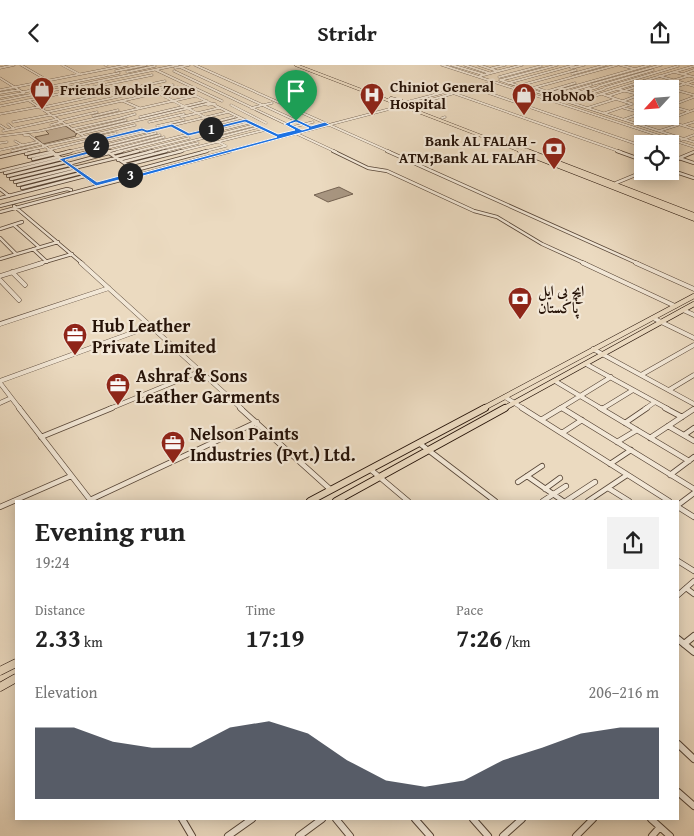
<!DOCTYPE html>
<meta charset="utf-8">
<style>
body{margin:0;font-family:"Gentium Book Plus",Amiri,serif;background:#f2f2f2;color:#222;height:100vh;display:flex;flex-direction:column;font-size:19px;white-space:nowrap}
*{box-sizing:border-box;margin:0}
p{font-size:16px;color:#767676}
.icon{flex:none;width:28px;height:28px;fill:none;stroke:currentColor;stroke-width:2;stroke-linecap:round;stroke-linejoin:round}
.map{position:relative;flex:1;overflow:hidden}
.sheet{position:absolute;left:15px;top:435px;width:664px;height:320px;display:flex;flex-direction:column;background:#fff;border-radius:0px;box-shadow:0 2px 12px #0003}
.sheet>*{flex:none}
.needle{width:32px;rotate:244deg}
.buttons{position:absolute;left:634px;top:15px;display:grid;gap:10px}
.buttons a{display:grid;place-items:center;width:45px;height:45px;border-radius:0px;background:#fff;box-shadow:0 2px 12px #0003;font-size:25px}
.pin{position:absolute;display:grid;place-items:center;width:42px;height:42px;color:#fff;margin:-51px -21px;border-radius:50% 50% 50% 0;rotate:-45deg;box-shadow:0 0 5px #0007}
.pin .icon{rotate:45deg}
.km{position:absolute;width:25px;height:25px;margin:-12px;border-radius:50%;background:#222;color:#fff;font-size:14px;line-height:25px;text-align:center}
.round{display:grid;place-items:center;flex:none;width:52px;height:52px;border-radius:0px;background:#f2f2f2}
.head{display:flex;align-items:center;justify-content:space-between;height:85px;padding:0 20px}
h1{font-size:28px;font-weight:800;line-height:38px}
.metrics{display:grid;grid-template-columns:repeat(3,1fr);gap:8px;height:85px;padding:5px 20px}
.metrics div{display:grid;align-content:center}
.metrics b{font-size:25px;font-weight:800}
.metrics small{font-size:14px;font-weight:400}
.metrics p{font-size:14px}
.chart{height:140px;padding:10px 20px}
.chart p{display:flex;justify-content:space-between}
.chart svg{width:100%;height:90px;margin-top:5px;fill:#111827;opacity:.7}
header{display:flex;justify-content:space-between;align-items:center;height:65px;padding:0 20px;background:#fff;font-size:22px;font-weight:800}
.map>svg:first-child{display:block}
</style>
<header><svg class="icon" aria-label="back" viewBox="0 0 24 24"><path d="M15 5l-7 7 7 7"/></svg>Stridr<svg class="icon" aria-label="share" viewBox="0 0 24 24"><path d="M12 15V3M7 8l5-5 5 5M5 13v7h14v-7"/></svg></header>
<div class="map">
<svg width="694" height="771" viewBox="0 0 694 771">
<rect width="100%" height="100%" fill="#ebdac0"/>
<filter id="stains"><feTurbulence type="fractalNoise" baseFrequency=".004" numOctaves="4"/><feColorMatrix values="0 0 0 0 .2 0 0 0 0 .09 0 0 0 0 .02 0 0 0 .5 -.17"/></filter>
<radialGradient id="worn" r=".72"><stop offset=".6" stop-color="#630" stop-opacity="0"/><stop offset="1" stop-color="#630" stop-opacity=".3"/></radialGradient>
<!-- green -->
<path fill="#cab8a1" stroke="#786654" d="M 64,60 L 77,69 L 75,70 L 76,71 L 43,79 L 35,72 L 49,69 L 45,65 Z"/>
<!-- water -->
<path fill="#a89681" stroke="#746251" d="M 339,122 L 353,129 L 328,137 L 314,130 Z"/>
<g fill="none" stroke-linecap="round" stroke-linejoin="round">
<defs>
<path id="minor-far4" d="M 21,0 L 47,15
M 62,0 L 79,9
M 105,0 L 107,0
M 195,0 L 390,87
M 442,0 L 694,82
M 452,0 L 482,9
M 465,0 L 489,8
M 479,0 L 497,6
M 620,0 L 635,4
M 180,2 L 310,62
M 0,3 L 14,0
M 175,3 L 189,0
M 492,3 L 505,0
M 571,3 L 584,0
M 156,5 L 222,36
M 116,6 L 146,0
M 174,6 L 299,65
M 127,7 L 155,1
M 674,7 L 694,12
M 572,9 L 605,0
M 683,9 L 694,5
M 480,11 L 522,0
M 659,11 L 694,21
M 499,12 L 541,1
M 0,13 L 24,28
M 500,15 L 684,74
M 501,15 L 557,0
M 643,16 L 694,30
M 508,18 L 574,0
M 525,19 L 576,5
M 593,19 L 661,0
M 658,20 L 688,11
M 94,21 L 103,26
M 599,21 L 653,5
M 89,22 L 98,27
M 178,22 L 210,38
M 474,23 L 642,81
M 536,23 L 577,36
M 605,23 L 678,1
M 672,23 L 694,16
M 529,24 L 617,0
M 617,24 L 694,1
M 0,25 L 127,0
M 371,25 L 373,24
M 548,26 L 575,18
M 23,27 L 119,8
M 0,28 L 18,25
M 158,28 L 222,61
M 453,28 L 621,87
M 547,29 L 649,0
M 560,29 L 591,20
M 566,31 L 598,22
M 608,31 L 642,20
M 0,32 L 23,28
M 165,32 L 187,27
M 573,34 L 604,24
M 28,35 L 108,87
M 0,36 L 178,0
M 123,36 L 139,43
M 623,36 L 641,29
M 407,37 L 445,27
M 572,38 L 617,24 L 642,30
M 214,40 L 245,55
M 231,40 L 266,58
M 413,40 L 493,17
M 0,41 L 152,10
M 670,41 L 694,32
M 670,41 L 688,46
M 40,43 L 165,16
M 251,43 L 272,38
M 587,43 L 616,34 L 602,29
M 624,43 L 642,48
M 47,47 L 173,20
M 605,48 L 632,39 L 616,34
M 0,49 L 38,42
M 53,51 L 180,23
M 93,51 L 118,45
M 652,51 L 694,64
M 140,52 L 207,36
M 181,52 L 219,43
M 121,53 L 135,49
M 442,53 L 445,52
M 625,54 L 642,48
M 667,55 L 694,45
M 59,56 L 97,47
M 13,57 L 50,50
M 149,57 L 184,49
M 214,57 L 234,52
M 252,58 L 278,71
M 8,59 L 14,64
M 218,59 L 241,53
M 0,60 L 8,65
M 51,60 L 62,57
M 642,60 L 659,54
M 684,60 L 694,57
M 157,61 L 184,55
M 172,61 L 188,70
M 293,62 L 313,57
M 72,64 L 122,53
M 3,66 L 58,54
M 659,66 L 678,60
M 76,67 L 126,55
M 199,67 L 226,81 L 202,87
M 293,67 L 336,87
M 80,69 L 210,38 L 215,39 L 208,40
M 204,69 L 248,58
M 24,70 L 29,70 L 53,87
M 0,71 L 39,66 L 195,31
M 84,72 L 135,60
M 88,74 L 116,68
M 213,74 L 259,62
M 684,74 L 694,77
M 681,75 L 694,70
M 15,76 L 22,80
M 92,77 L 142,64
M 0,78 L 7,77
M 95,79 L 228,47
M 43,81 L 85,72
M 99,82 L 156,68
M 103,84 L 160,70
M 0,85 L 37,77
M 48,85 L 89,75
M 12,86 L 40,79
M 20,87 L 44,82
M 33,87 L 39,86
M 66,87 L 96,80
M 88,87 L 102,84
M 107,87 L 164,72
M 117,87 L 246,55
M 133,87 L 189,73
M 148,87 L 255,60
M 161,87 L 198,78
M 177,87 L 265,65
M 225,87 L 397,42"/>
<path id="minor-far3" d="M 51,86 L 96,119
M 106,86 L 141,109
M 333,86 L 368,103 L 387,106 L 474,146 L 497,152 L 542,179 L 586,199
M 387,86 L 639,199
M 617,86 L 642,95
M 107,87 L 110,86
M 26,89 L 38,86
M 111,89 L 122,86
M 55,90 L 71,86
M 670,90 L 694,98
M 0,92 L 26,86
M 29,92 L 51,87
M 115,92 L 138,86
M 33,94 L 54,89
M 61,94 L 93,86
M 118,95 L 153,86
M 123,97 L 166,86
M 670,97 L 694,87
M 68,99 L 109,88
M 127,100 L 182,86
M 74,103 L 116,93
M 136,105 L 207,86
M 670,105 L 694,113
M 0,106 L 58,92
M 5,108 L 61,94
M 8,111 L 65,97
M 11,114 L 69,100
M 15,117 L 73,103
M 616,118 L 645,106
M 18,120 L 77,105
M 22,123 L 81,108
M 0,124 L 9,131
M 0,133 L 85,111
M 0,141 L 67,124 L 71,125
M 14,141 L 83,199
M 0,147 L 230,86
M 14,160 L 39,182
M 0,164 L 22,157
M 0,173 L 16,189
M 33,184 L 47,197
M 0,194 L 58,177
M 38,199 L 72,189"/>
<path id="minor-far2" d="M 81,198 L 242,344
M 583,198 L 675,241
M 636,198 L 694,224
M 12,207 L 25,220
M 0,211 L 42,198
M 0,215 L 19,235
M 683,245 L 694,250
M 653,253 L 694,273
M 0,259 L 109,223
M 593,284 L 694,339
M 586,299 L 668,344
M 641,310 L 694,280
M 0,316 L 151,261
M 555,316 L 602,344
M 0,318 L 20,344
M 669,325 L 694,310
M 505,332 L 524,344
M 0,338 L 11,333
M 562,343 L 564,344
M 109,344 L 201,306
M 559,344 L 611,312
M 602,344 L 633,325
M 645,344 L 655,337"/>
<path id="minor-far1" d="M 19,343 L 91,436
M 240,343 L 331,425
M 522,343 L 669,436
M 562,343 L 694,424
M 600,343 L 689,396
M 665,343 L 682,352
M 602,344 L 604,343
M 541,355 L 561,343
M 625,358 L 647,343
M 668,361 L 694,376
M 562,368 L 582,355
M 684,370 L 694,363
M 41,372 L 112,343
M 650,373 L 694,344
M 617,377 L 637,365
M 419,378 L 495,436
M 610,399 L 631,385
M 370,404 L 408,436
M 670,410 L 694,392
M 527,411 L 563,436
M 518,417 L 542,401
M 608,423 L 629,436
M 545,424 L 560,413
M 90,435 L 257,357
M 543,436 L 566,421
M 566,436 L 595,417
M 588,436 L 627,410
M 678,440 L 694,428
M 0,442 L 71,411
M 678,442 L 694,452
M 678,496 L 694,506
M 686,523 L 694,529
M 678,530 L 694,516"/>
<path id="minor" d="M 678,574 L 694,587
M 684,579 L 694,571
M 678,679 L 694,694
M 678,727 L 694,741
M 182,754 L 192,771
M 336,754 L 350,771
M 415,754 L 430,771
M 473,754 L 488,771
M 651,754 L 670,771
M 228,771 L 252,754
M 299,771 L 322,754
M 503,771 L 522,754
M 576,771 L 593,754
M 652,771 L 660,762"/>
<path id="major-far4" d="M 296,0 L 395,38
M 391,33 L 402,36
M 398,37 L 407,37 L 413,40 L 403,42 L 394,39 Z
M 406,42 L 523,87
M 507,78 L 531,87"/>
<path id="major-far3" d="M 520,86 L 694,154
M 528,86 L 694,150"/>
<path id="major-far2" d="M 482,344 L 694,231
M 503,344 L 694,239"/>
<path id="major-far1" d="M 310,436 L 485,343
M 336,436 L 505,343"/>
<path id="major" d="M 0,606 L 16,598
M 0,622 L 16,613"/>
</defs>
<!-- minor-far4 casing -->
<use href="#minor-far4" stroke="#574536" stroke-width="2.5"/>
<!-- minor-far3 casing -->
<use href="#minor-far3" stroke="#574536" stroke-width="4"/>
<!-- minor-far2 casing -->
<use href="#minor-far2" stroke="#574536" stroke-width="5"/>
<!-- minor-far1 casing -->
<use href="#minor-far1" stroke="#574536" stroke-width="6"/>
<!-- minor casing -->
<use href="#minor" stroke="#574536" stroke-width="8"/>
<!-- major-far4 casing -->
<use href="#major-far4" stroke="#261308" stroke-width="3"/>
<!-- major-far3 casing -->
<use href="#major-far3" stroke="#261308" stroke-width="5"/>
<!-- major-far2 casing -->
<use href="#major-far2" stroke="#261308" stroke-width="5.5"/>
<!-- major-far1 casing -->
<use href="#major-far1" stroke="#261308" stroke-width="8"/>
<!-- major casing -->
<use href="#major" stroke="#261308" stroke-width="9"/>
<!-- minor-far4 -->
<use href="#minor-far4" stroke="#f2e7d6" stroke-width="2"/>
<!-- minor-far3 -->
<use href="#minor-far3" stroke="#f2e7d6" stroke-width="2.5"/>
<!-- minor-far2 -->
<use href="#minor-far2" stroke="#f2e7d6" stroke-width="4"/>
<!-- minor-far1 -->
<use href="#minor-far1" stroke="#f2e7d6" stroke-width="4.5"/>
<!-- minor -->
<use href="#minor" stroke="#f2e7d6" stroke-width="6"/>
<!-- major-far4 -->
<use href="#major-far4" stroke="#ebdac0" stroke-width="2.5"/>
<!-- major-far3 -->
<use href="#major-far3" stroke="#ebdac0" stroke-width="4"/>
<!-- major-far2 -->
<use href="#major-far2" stroke="#ebdac0" stroke-width="4.5"/>
<!-- major-far1 -->
<use href="#major-far1" stroke="#ebdac0" stroke-width="6"/>
<!-- major -->
<use href="#major" stroke="#ebdac0" stroke-width="8"/>
</g>
<!-- route -->
<path fill="#1a73e8" stroke="#fff" fill-rule="evenodd" d="M 246,54 L 278,69 L 295,65 L 284,59 L 296,54 L 311,61 L 325,57 L 330,60 L 143,111 L 138,110 L 96,121 L 59,94 L 99,83 L 90,76 L 142,63 L 147,65 L 172,59 L 189,68 ZM 245,57 L 277,72 L 142,108 L 138,106 L 97,117 L 65,95 L 104,85 L 95,77 L 142,66 L 147,68 L 171,62 L 188,71 ZM 296,57 L 309,63 L 302,65 L 290,59 Z"/>
<!-- icons -->
<defs>
<symbol id="shop-pin" viewBox="-11 -11 22 30"><path d="M0 17L-7.5 6A9.5 9.5 0 1 1 7.5 6Z" fill="#8f2418" stroke="#f2e7d6"/><path d="M-5-2.5h2.3a2.7 3.5 0 0 1 5.4 0H5L5.5 6h-11ZM-1.5-2.5h3a1.5 2.3 0 0 0-3 0Z" fill="#fff"/></symbol>
<symbol id="hospital-pin" viewBox="-11 -11 22 30"><path d="M0 17L-7.5 6A9.5 9.5 0 1 1 7.5 6Z" fill="#8f2418" stroke="#f2e7d6"/><path d="M-5-5h3v3.5h4V-5h3V5h-3V1.5h-4V5h-3Z" fill="#fff"/></symbol>
<symbol id="bank-pin" viewBox="-11 -11 22 30"><path d="M0 17L-7.5 6A9.5 9.5 0 1 1 7.5 6Z" fill="#8f2418" stroke="#f2e7d6"/><path d="M-6-4H6V4H-6ZM0-2.3a2.3 2.3 0 1 0 0 4.6a2.3 2.3 0 1 0 0-4.6Z" fill="#fff"/></symbol>
<symbol id="office-pin" viewBox="-11 -11 22 30"><path d="M0 17L-7.5 6A9.5 9.5 0 1 1 7.5 6Z" fill="#8f2418" stroke="#f2e7d6"/><path d="M-6-3h4V-5.5h4V-3h4V5H-6ZM-1-4.5V-3h2v-1.5ZM-6 0V1H6V0Z" fill="#fff"/></symbol>
</defs>
<g fill-rule="evenodd">
<use href="#shop-pin" x="28" y="10" width="28" height="38"/>
<use href="#hospital-pin" x="358" y="16" width="28" height="38"/>
<use href="#shop-pin" x="510" y="16" width="28" height="38"/>
<use href="#bank-pin" x="540" y="70" width="28" height="38"/>
<use href="#bank-pin" x="506" y="220" width="28" height="38"/>
<use href="#office-pin" x="61" y="256" width="28" height="38"/>
<use href="#office-pin" x="104" y="306" width="28" height="38"/>
<use href="#office-pin" x="159" y="364" width="28" height="38"/>
</g>
<g text-anchor="middle" dominant-baseline="central" stroke-width="4.5" stroke-linejoin="round" paint-order="stroke">
<!-- far-poi labels -->
<g font-size="15" font-weight="bold" fill="#261308" stroke="#f2e7d6" text-anchor="start">
<text x="390" y="21">Chiniot General<tspan x="390" dy="17">Hospital</tspan></text>
<text x="60" y="24">Friends Mobile Zone</text>
<text x="542" y="30">HobNob</text>
<text x="536" y="75" text-anchor="end">Bank AL FALAH -<tspan x="536" dy="17">ATM;Bank AL FALAH</tspan></text>
<text x="538" y="225">ایچ بی ایل<tspan x="538" dy="17">پاکستان</tspan></text>
</g>
<!-- poi labels -->
<g font-size="18" font-weight="bold" fill="#261308" stroke="#f2e7d6" text-anchor="start">
<text x="92" y="260">Hub Leather<tspan x="92" dy="21">Private Limited</tspan></text>
<text x="136" y="310">Ashraf &amp; Sons<tspan x="136" dy="21">Leather Garments</tspan></text>
<text x="190" y="368">Nelson Paints<tspan x="190" dy="21">Industries (Pvt.) Ltd.</tspan></text>
</g>
</g>
<rect width="100%" height="100%" filter="url(#stains)"/>
<rect width="100%" height="100%" fill="url(#worn)"/>
</svg>
<div class="buttons">
<a><svg class="needle" viewBox="-14 -14 28 28"><path d="M0-13l5 13h-10z" fill="#e53935"/><path d="M0 13l5-13h-10z" fill="#767676"/></svg></a>
<a><svg class="icon" aria-label="locate" viewBox="0 0 24 24"><circle cx="12" cy="12" r="6"/><path d="M12 2v4M12 18v4M2 12h4M18 12h4"/></svg></a>
</div>
<div class="pin" style="left:296px;top:56px;background:#1e9e55"><svg class="icon" aria-label="arrive" viewBox="0 0 24 24"><path d="M6 21V4h12l-3 4 3 4H6"/></svg></div>
<b class="km" style="left:211px;top:64px">1</b>
<b class="km" style="left:96px;top:80px">2</b>
<b class="km" style="left:130px;top:110px">3</b>
<section class="sheet">
<div class="head"><div><h1>Evening run</h1><p>19:24</p></div><a class="round"><svg class="icon" aria-label="share" viewBox="0 0 24 24"><path d="M12 15V3M7 8l5-5 5 5M5 13v7h14v-7"/></svg></a></div>
<div class="metrics">
<div><p>Distance</p><b>2.33<small> km</small></b></div>
<div><p>Time</p><b>17:19</b></div>
<div><p>Pace</p><b>7:26<small> /km</small></b></div>
</div>
<div class="chart"><p><span>Elevation</span>206–216 m</p>
<svg viewBox="0 0 160 44" preserveAspectRatio="none"><path d="M0 44V9L10 9L20 16L30 19L40 19L50 9L60 6L70 12L80 25L90 35L100 38L110 35L120 25L130 19L140 12L150 9L160 9V44z"/></svg>
</div>
</section>
</div>
